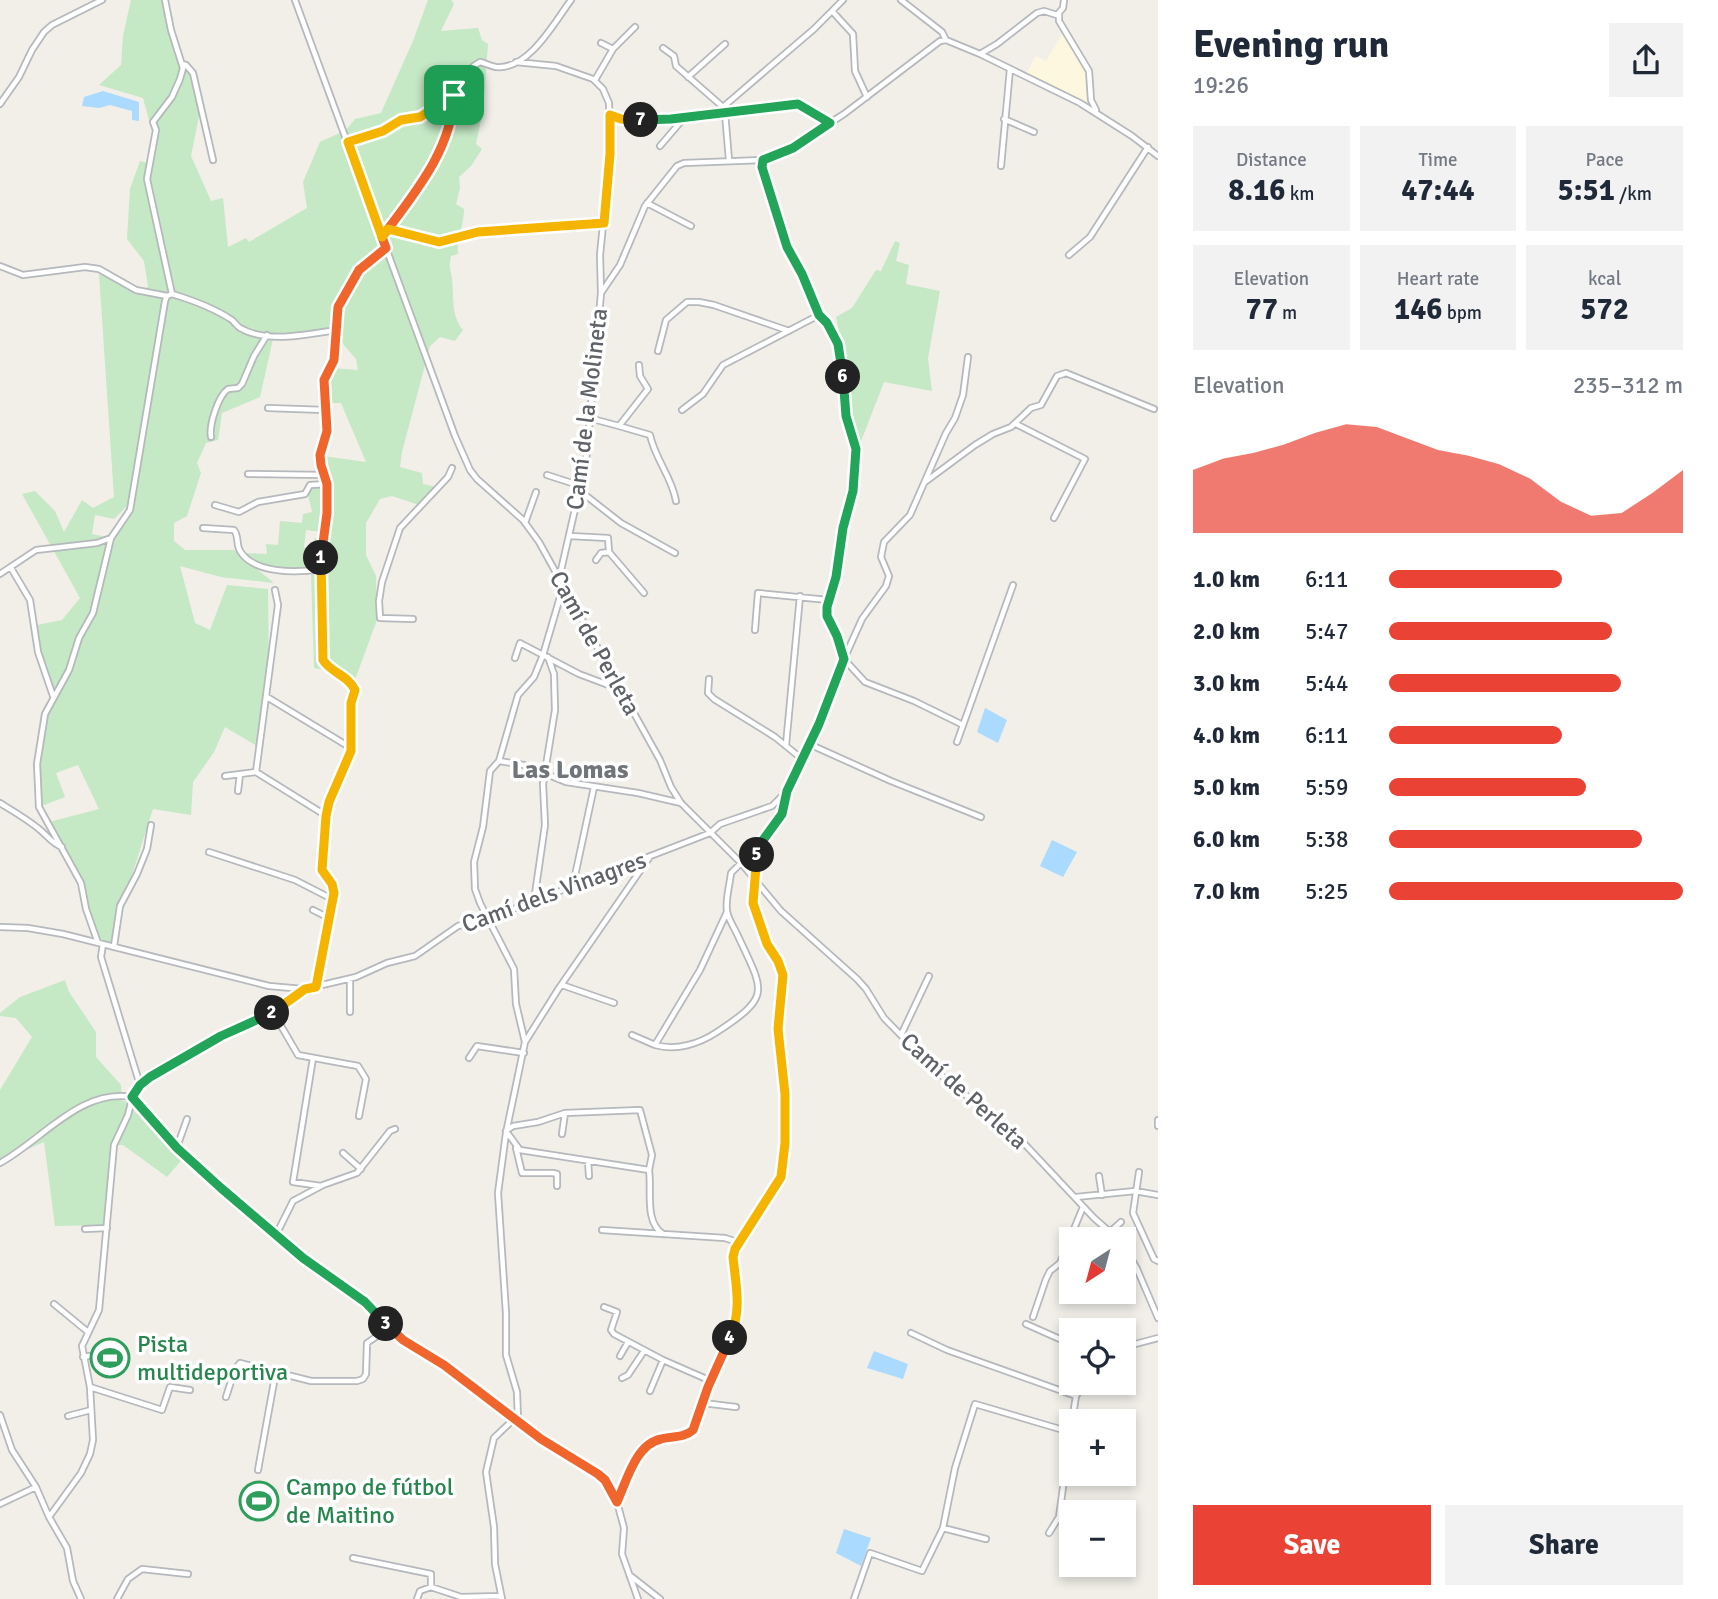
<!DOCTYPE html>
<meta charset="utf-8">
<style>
body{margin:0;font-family:Signika,sans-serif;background:#f2f2f3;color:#1f2937;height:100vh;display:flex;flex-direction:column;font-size:26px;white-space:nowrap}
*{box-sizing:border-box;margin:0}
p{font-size:23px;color:#747a83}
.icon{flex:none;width:38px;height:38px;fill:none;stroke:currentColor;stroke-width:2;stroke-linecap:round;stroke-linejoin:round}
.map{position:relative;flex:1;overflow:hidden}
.sheet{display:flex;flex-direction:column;background:#fff;width:560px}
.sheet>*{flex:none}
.needle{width:46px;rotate:216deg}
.tools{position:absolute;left:1059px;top:1227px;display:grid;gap:14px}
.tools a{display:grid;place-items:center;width:77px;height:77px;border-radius:0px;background:#fff;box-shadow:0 4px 10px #0003;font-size:35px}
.pin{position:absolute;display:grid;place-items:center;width:60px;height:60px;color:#fff;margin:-30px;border-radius:14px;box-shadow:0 4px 10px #0006}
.km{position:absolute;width:35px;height:35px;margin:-18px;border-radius:50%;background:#222;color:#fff;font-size:19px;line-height:35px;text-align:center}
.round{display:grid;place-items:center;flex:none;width:74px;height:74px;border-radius:0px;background:#f2f2f3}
.headline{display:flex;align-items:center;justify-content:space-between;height:119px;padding:0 35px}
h1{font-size:38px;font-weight:800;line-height:52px}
.stats{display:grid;grid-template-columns:repeat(3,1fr);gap:10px;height:119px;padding:7px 35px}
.stats div{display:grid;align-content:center;border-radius:0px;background:#f2f2f3;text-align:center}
.stats b{font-size:30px;font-weight:800}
.stats small{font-size:19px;font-weight:400}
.stats p{font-size:19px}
.chart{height:196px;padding:14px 35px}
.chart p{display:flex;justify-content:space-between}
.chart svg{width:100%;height:126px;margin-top:7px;fill:#ea4335;opacity:.7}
.button{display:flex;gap:14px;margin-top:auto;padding:14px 35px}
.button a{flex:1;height:80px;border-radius:0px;background:#ea4335;color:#fff;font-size:28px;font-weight:800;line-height:80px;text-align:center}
.button a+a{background:#f2f2f3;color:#1f2937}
ul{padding:0 35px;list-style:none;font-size:23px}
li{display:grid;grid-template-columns:112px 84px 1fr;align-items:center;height:52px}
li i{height:18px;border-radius:9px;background:#ea4335}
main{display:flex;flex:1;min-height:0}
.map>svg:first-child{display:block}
</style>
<main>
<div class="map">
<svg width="1158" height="1599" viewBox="0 0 1158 1599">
<rect width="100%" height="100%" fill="#f1efe8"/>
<!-- commercial -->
<path fill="#fef7e0" d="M 1064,31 L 1087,72 L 1090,107 L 1026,74 L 1036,56 L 1046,61 Z"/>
<!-- green -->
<path fill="#c5e8c5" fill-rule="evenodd" d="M 131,0 L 168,0 L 169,19 L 183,68 L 188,69 L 194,82 L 200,111 L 191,156 L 211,201 L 223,198 L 228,247 L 246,238 L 249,242 L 307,208 L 303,182 L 320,142 L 346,130 L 355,119 L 381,113 L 413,41 L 428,0 L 451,0 L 454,4 L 441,31 L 478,28 L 482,40 L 488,44 L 483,110 L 476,144 L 482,149 L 471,166 L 459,177 L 460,188 L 456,204 L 464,209 C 464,225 456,239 458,254 L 451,256 C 448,269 451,268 452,279 C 454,297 451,316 463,330 L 455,341 L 440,337 L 430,346 L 402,452 L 400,467 L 422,473 L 423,484 L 436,487 L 419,505 L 392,496 L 380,499 L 366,523 L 366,555 L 376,576 L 377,620 L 353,685 L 344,674 L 314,668 L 311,575 L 321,571 L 325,546 L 322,532 L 306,530 L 304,547 L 312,549 L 315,538 L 321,539 L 316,567 C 294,570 260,572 245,553 L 267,554 L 266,544 L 278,545 L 280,521 L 302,523 L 303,514 L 312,512 L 308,494 L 312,485 L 328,484 L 321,465 L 323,456 L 366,462 L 341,403 L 327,403 L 327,375 L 332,368 L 358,370 L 356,359 L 337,337 L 337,331 L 281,337 L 263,336 L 273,339 L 260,397 L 222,413 L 218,440 L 206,443 L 197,463 L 201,473 L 187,516 L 174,523 L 174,541 L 185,550 L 234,550 L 274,583 L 221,577 L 180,566 L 195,623 L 210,630 L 227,585 L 268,589 L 269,680 L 260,748 L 225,727 L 214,752 L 193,782 L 191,815 L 153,809 L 116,925 L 114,946 L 97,940 L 81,883 L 49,822 L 99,809 L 78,765 L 56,773 L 65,797 L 39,807 C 37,768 38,731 54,695 L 40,658 L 37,625 L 62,620 L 80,598 L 22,494 L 35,491 L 55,511 L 64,532 L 82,500 L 93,508 L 114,497 L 99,274 L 143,292 L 148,286 L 144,261 L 127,239 L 130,189 L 140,161 L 148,163 L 153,135 L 143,98 L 99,85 L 121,65 L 123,36 ZM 126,507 L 129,510 L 111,538 L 92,534 L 95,515 L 114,519 Z
M 895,241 L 900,243 L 896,261 L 909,265 L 906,284 L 940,291 L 928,358 L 932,391 L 884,382 L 858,449 L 848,417 L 842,345 L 836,317 L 852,308 L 876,270 L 881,271 Z
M 65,980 L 69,992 L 96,1032 L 96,1057 L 121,1085 L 122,1101 L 132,1102 L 186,1155 L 167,1177 L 123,1145 L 114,1145 L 107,1225 L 55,1226 L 44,1142 L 0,1161 L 0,1090 L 32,1037 L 16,1018 L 0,1016 L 0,1013 L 20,997 Z
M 242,1487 L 278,1494 L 275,1517 L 252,1511 L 251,1514 L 247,1514 L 247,1511 L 240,1508 Z"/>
<!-- water -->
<path fill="#aadaff" d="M 103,91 L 139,102 L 139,121 L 132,120 L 132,111 L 110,105 L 99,108 L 82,106 L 84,97 Z
M 985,708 L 1007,720 L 998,743 L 977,732 Z
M 1052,840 L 1077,852 L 1063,877 L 1040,866 Z
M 874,1351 L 908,1364 L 903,1379 L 867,1368 Z
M 844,1529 L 871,1538 L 861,1566 L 836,1553 Z"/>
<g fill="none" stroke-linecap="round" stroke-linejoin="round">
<defs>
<path id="minor" d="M 165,0 L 171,30 L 183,68 L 180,79 L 172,97 L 153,122 L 156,130 L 147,179 L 172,294
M 295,0 L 455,436 L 470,470 L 477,479 L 523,520 L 539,542 L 660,760 L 671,787 L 681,803 L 741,863 L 781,911 L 857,979 L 866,989 L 884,1018 L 937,1072 L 1019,1138 L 1094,1218 L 1118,1239
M 901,0 L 942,32 L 946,40
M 832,11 L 853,34 L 855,71 L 867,97
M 1059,13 L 1059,21 L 1089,71 L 1091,100 L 1096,110
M 601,43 L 613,49
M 663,48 L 674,56 L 676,66 L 723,107 L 725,113 L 729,160
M 980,54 L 1080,103 L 1132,136 L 1158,156
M 516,62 L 556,66 L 593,79 L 603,89 L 609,103 L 610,154 L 600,255 L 601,292
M 182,64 L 186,65 L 193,73 L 213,160
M 688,77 L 725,44
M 595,80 L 613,49 L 635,27
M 0,104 L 19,77 L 32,50 L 44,32 L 52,25 L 102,0
M 723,107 L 814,29 L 843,0
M 610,115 L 627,120 L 671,119 L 798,104 L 830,123
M 1004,119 L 1034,132
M 348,142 L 383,131 L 401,120 L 420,117 L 454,95
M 660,146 L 684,118
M 1001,166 L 1010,69
M 647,203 L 691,226
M 388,229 L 439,242 L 479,232 L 604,223
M 382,236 C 410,199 439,163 451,118 C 457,96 457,74 480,62 C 485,63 490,66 496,67 C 529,70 554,23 571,0
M 1069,255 L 1090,237 L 1148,147
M 0,266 L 23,275 L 85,267 L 99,269 L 136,290 L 167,296
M 658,351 L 666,320 L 687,302 L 699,302 L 714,305 L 789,331
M 268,408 L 325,410
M 682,410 L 703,394 L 723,365 L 819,315
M 589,418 L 619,426 L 648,389 L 640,376 L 639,365
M 1016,424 L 1085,459 L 1054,518
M 619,426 L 650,435 C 655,459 672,477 676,501
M 211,437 C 209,425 218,396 228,389 L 238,388 L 242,384 L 254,356 L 267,335
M 248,474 L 324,475
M 547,475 L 581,486
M 925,482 L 975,445 L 993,434 L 1011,427 L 1031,408 L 1041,405 L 1057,376 L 1066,373 L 1154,409
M 580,491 L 621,523 L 675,553
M 215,505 L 239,512 L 258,502 L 305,494 L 310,485 L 327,484
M 525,523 L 536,492
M 203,528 L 234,530 C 239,536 236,544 240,551 C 254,574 297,573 321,569
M 570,536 L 608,538 L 609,552 L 601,553 L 596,560
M 609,552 L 644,593
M 11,568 L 30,600 L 38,652 L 53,696
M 0,574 L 36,550 L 97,543 L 111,538
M 559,579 L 586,461 L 601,293 L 620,265 L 645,206 L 677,166 L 684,163 L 763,160 L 781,154 L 844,114 L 940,41 L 946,40 L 980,54 L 997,44 L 1037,13 L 1044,11 L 1057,15 L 1063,8 L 1064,0
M 275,590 L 278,605 L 256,772 L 325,815
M 413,619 L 380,618 L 379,601 L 382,582 L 400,528 L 448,477 L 452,468
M 755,630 L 758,593 L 828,600
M 515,658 L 520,643 L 579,674 L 619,689
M 709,679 L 708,693 L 714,699 L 775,737 L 802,759
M 267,697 L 351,748
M 963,725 L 914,701 L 865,682 L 844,659 L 862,619 L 886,586 L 889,576 L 881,557 L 884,542 L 910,515 L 946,433 L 955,418 L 963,395 L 968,357
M 957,742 L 1013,585
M 809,744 L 891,781 L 981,817
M 786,745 L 800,596
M 499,761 L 524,765 L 566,782 L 638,793 L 681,803
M 225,776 L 256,772
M 238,791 L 240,774
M 0,803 C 13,811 27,819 39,829 C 48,836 52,844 62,847
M 209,852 L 295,880 L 332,899
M 753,879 L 758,847 L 782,814 L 787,791 L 819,724 L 844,659 L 837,636 L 827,616 L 827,607 L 836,577 L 843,528 L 854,491 L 856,448 L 844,404 L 844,387 L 838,344 L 827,323 L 819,315 L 802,274 L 787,247 L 763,173 L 763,160
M 573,885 L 594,787
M 534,901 L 545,825 L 543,784 L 555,710 L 554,674 L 548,657
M 313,910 L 329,918
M 0,927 L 28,928 L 63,934 L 269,986 L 303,989
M 98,943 L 86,909 L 81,883 L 39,807 L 37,764 L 45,714 L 69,670 L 79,638 L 93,613 L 111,538 L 130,510 L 165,301 L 167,296 L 172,294 C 192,300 214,308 232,320 C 235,323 237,326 240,328 C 268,344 307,334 337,330
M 103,944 L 101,957 L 140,1085
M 114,946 L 120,906 L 137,874 L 147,849 L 151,825
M 562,985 L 614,1003
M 316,987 L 334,893 L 332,884 L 322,870 L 325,815 L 329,802 L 351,751 L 351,703 L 355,690 C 348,675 331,673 323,660 L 320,566 L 327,513 L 327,484 L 321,465 L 320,455 L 327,431 L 324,380 L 334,360 L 340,300 L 359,270 L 386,248
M 273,1012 L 298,1055 L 358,1066 L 366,1079 L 359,1116
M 350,1012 L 350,979
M 632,1035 L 655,1045 L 700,970 L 727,912
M 901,1035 L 929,976
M 525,1042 L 559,988 L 649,858
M 655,1045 C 676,1051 699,1044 717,1032 C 772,996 764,992 738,936 C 735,929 728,919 727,911 C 725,900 730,884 731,873 L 741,863
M 313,1058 L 293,1182 L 321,1186
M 469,1058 L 477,1046 L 524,1053
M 132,1097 L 177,1148 L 221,1188 L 303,1258 L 365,1302 L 403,1340 L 444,1365 L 541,1439 L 605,1480 L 617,1502 L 624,1528 L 622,1554 L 638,1599
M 1158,1120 L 1158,1126
M 562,1134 L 565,1113
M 177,1147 L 187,1119
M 516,1148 L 522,1173 L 553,1173 L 557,1174 L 557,1186
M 343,1153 L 361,1169
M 588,1161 L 589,1176
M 0,1163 C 42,1140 81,1088 132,1097 L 140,1085 L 150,1077 L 221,1036 L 276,1011 L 305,989 L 356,977 L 387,963 L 415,956 L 458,926 L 490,918 L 710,833 L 720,824 L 772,806 L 787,791
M 649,1170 L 652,1155 L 640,1110 L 565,1113 L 538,1122 L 513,1126 L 506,1131 L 520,1150 L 649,1170 C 652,1190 644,1222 663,1234
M 1139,1172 L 1133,1213 L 1154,1259 L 1158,1261
M 1099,1176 L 1102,1195
M 1076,1197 L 1135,1191 L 1158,1195
M 85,1229 L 107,1228
M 602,1230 L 725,1238 L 737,1242
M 1110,1232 L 1121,1222
M 276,1235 L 293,1201 L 323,1185 L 357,1173 L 390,1131 L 395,1129
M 1124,1245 L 1137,1269 L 1158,1318
M 54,1304 L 88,1332
M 604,1307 L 617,1312 L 611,1330 L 614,1334 L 663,1360 L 711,1381
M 1033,1317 L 1046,1279 L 1050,1271 L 1060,1263 L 1083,1207
M 1026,1324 L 1071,1344
M 911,1333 L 947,1350 L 1076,1396
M 1124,1347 L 1158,1338
M 620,1356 L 628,1342
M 83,1357 L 109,1353
M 622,1378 L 628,1375 L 644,1351
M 90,1387 L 162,1410 L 170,1387 L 190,1390
M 650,1391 L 663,1360
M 226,1397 L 235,1369 L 240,1363 L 311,1381 L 357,1381 L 363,1379 L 366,1374 L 367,1343 L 389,1328
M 703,1403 L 736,1407
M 0,1415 L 12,1450 L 36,1487 L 49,1517 L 67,1548 L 73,1581 L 81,1599
M 68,1416 L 91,1410
M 518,1420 L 517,1392 L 506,1355 L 506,1313 L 498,1193 L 506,1133 L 525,1042 L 516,1004 L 514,969 L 480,903 L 475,889 L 474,862 L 483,827 L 490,771 L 499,761 L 518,695 L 534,677 L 543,655 L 563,587
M 1072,1421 L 1076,1396 L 1085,1382
M 258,1470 L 276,1371
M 618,1501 C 624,1486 636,1450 649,1442 C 660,1436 676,1437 688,1434 L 697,1423 L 708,1387 L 735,1326 L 738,1304 L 733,1257 L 737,1242 L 781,1177 L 785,1143 L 785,1094 L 778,1029 L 783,975 L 778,961 L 767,944 L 755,912 L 753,903 L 756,883
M 0,1504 L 36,1487
M 49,1517 L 81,1473 L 90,1454 L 93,1440 L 90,1387 L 82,1346 L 99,1310 L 114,1145 L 128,1115 L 132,1099
M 943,1528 L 955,1468 L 975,1404 L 1070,1432
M 1049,1533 L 1059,1517 L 1071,1427
M 353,1558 L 431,1574 L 431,1587
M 632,1577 L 660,1599
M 117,1599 L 128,1579 L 142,1569 L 188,1574
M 417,1599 L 420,1591 L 431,1587 L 461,1597 L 501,1596
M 502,1599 L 495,1564 L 494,1527 L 486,1472 L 494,1438 L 515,1418
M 854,1599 L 870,1553 L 922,1571 L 943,1528 L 986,1539"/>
</defs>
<!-- minor casing -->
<use href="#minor" stroke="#b5b8bc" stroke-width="8"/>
<!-- minor -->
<use href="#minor" stroke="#fff" stroke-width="4.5"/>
</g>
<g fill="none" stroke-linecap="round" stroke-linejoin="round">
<defs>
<path id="split-1" d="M 321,558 L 327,513 L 327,484 L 321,465 L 320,455 L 327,431 L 324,380 L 334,360 L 338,307 L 359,270 L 386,248 L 382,237 C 413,195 452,150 454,95"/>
<path id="split-2" d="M 272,1013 L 305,989 L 316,987 L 334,893 L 332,884 L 322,870 L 326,816 L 329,802 L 351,751 L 351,703 L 355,690 C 348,675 331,673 323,660 L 321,558"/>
<path id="split-3" d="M 272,1013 L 221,1036 L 150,1077 L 140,1085 L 132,1097 L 177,1148 L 221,1188 L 303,1258 L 365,1302 L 386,1324"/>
<path id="split-4" d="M 386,1324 L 403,1340 L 444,1365 L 541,1439 L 598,1474 L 605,1480 L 617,1502 C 627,1480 636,1444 661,1439 C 672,1436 684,1438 693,1430 L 708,1387 L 730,1338"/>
<path id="split-5" d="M 730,1338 C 742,1310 736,1286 733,1257 L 735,1249 L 781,1177 L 785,1143 L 785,1094 L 778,1029 L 783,975 L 778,961 L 767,944 L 753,903 L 757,855"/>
<path id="split-6" d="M 757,855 L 758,847 L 782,814 L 787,791 L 819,724 L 844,659 L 837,636 L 827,616 L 827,607 L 836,577 L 843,528 L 853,491 L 856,449 L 846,416 L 843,377"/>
<path id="split-7" d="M 641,120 L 671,119 L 798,104 L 830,123 L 793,148 L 763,160 L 762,167 L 787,247 L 802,274 L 819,315 L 827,323 L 838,344 L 843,377"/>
<path id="split-8" d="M 454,95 L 420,117 L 401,120 L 383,131 L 348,142 L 382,237 L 388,229 L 439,242 L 478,232 L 604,223 L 610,154 L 610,115 L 621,119 L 641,120"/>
</defs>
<!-- split-1 casing -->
<use href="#split-1" stroke="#fff" stroke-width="14"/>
<!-- split-2 casing -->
<use href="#split-2" stroke="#fff" stroke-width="14"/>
<!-- split-3 casing -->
<use href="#split-3" stroke="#fff" stroke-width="14"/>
<!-- split-4 casing -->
<use href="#split-4" stroke="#fff" stroke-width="14"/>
<!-- split-5 casing -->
<use href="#split-5" stroke="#fff" stroke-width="14"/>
<!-- split-6 casing -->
<use href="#split-6" stroke="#fff" stroke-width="14"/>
<!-- split-7 casing -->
<use href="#split-7" stroke="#fff" stroke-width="14"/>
<!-- split-8 casing -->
<use href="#split-8" stroke="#fff" stroke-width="14"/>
<!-- split-1 -->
<use href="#split-1" stroke="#f0652b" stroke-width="9"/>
<!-- split-2 -->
<use href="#split-2" stroke="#f5b400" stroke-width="9"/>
<!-- split-3 -->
<use href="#split-3" stroke="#22a559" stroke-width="9"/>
<!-- split-4 -->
<use href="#split-4" stroke="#f0652b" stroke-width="9"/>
<!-- split-5 -->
<use href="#split-5" stroke="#f5b400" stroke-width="9"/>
<!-- split-6 -->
<use href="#split-6" stroke="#22a559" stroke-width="9"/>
<!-- split-7 -->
<use href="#split-7" stroke="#22a559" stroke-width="9"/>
<!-- split-8 -->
<use href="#split-8" stroke="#f5b400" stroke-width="9"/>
</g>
<!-- icons -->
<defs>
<symbol id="stadium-ring" viewBox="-11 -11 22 22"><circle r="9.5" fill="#fff" stroke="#2e9e5b" stroke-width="1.5"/><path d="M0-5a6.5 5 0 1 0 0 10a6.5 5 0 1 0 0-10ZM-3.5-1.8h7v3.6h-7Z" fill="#2e9e5b"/></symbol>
</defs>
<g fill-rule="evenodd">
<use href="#stadium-ring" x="88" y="1336" width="44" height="44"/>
<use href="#stadium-ring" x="237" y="1479" width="44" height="44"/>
</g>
<g text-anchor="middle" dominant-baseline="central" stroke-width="7" stroke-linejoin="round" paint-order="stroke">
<!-- street labels -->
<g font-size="24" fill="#5f6368" stroke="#fff">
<text transform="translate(587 409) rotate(-83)">Camí de la Molineta</text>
<text transform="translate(595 643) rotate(61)">Camí de Perleta</text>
<text transform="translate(554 892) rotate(-20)">Camí dels Vinagres</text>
<text transform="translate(964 1091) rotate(42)">Camí de Perleta</text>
</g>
<!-- leisure labels -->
<g font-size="24" fill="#27864d" stroke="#fff" text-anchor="start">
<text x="137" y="1344">Pista<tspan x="137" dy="28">multideportiva</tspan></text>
<text x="286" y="1487">Campo de fútbol<tspan x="286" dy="28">de Maitino</tspan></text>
</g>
<!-- neighbourhood labels -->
<g font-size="26" font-weight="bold" fill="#70757a" stroke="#fff">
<text x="570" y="770">Las Lomas</text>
</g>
</g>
</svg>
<div class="tools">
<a><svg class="needle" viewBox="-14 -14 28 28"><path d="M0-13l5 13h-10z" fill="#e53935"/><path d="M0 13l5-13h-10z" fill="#747a83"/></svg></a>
<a><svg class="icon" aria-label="locate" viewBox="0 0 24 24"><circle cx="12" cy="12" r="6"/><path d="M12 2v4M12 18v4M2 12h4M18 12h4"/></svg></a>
<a>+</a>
<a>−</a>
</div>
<div class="pin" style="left:454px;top:95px;background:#1e9e55"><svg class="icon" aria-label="arrive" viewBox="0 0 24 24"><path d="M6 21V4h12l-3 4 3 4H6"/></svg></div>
<b class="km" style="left:321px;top:558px">1</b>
<b class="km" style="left:272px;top:1013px">2</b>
<b class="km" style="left:386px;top:1324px">3</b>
<b class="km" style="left:730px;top:1338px">4</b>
<b class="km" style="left:757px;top:855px">5</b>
<b class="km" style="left:843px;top:377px">6</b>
<b class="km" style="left:641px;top:120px">7</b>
</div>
<section class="sheet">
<div class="headline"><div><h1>Evening run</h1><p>19:26</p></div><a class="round"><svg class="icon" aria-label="share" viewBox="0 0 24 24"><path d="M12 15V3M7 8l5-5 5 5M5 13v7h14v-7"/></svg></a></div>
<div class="stats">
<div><p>Distance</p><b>8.16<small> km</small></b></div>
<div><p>Time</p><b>47:44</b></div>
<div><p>Pace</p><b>5:51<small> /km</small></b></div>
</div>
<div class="stats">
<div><p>Elevation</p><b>77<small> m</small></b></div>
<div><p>Heart rate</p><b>146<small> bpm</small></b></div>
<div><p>kcal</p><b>572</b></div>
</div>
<div class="chart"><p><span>Elevation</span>235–312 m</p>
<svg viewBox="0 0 160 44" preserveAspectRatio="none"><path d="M0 44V22L10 18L20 16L30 13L40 9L50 6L60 7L70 11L80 15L90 17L100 20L110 25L120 33L130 38L140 37L150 30L160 22V44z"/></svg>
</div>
<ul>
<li><b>1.0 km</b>6:11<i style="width:59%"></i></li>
<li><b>2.0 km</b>5:47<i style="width:76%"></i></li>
<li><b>3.0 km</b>5:44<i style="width:79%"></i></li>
<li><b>4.0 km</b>6:11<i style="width:59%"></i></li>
<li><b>5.0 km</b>5:59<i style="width:67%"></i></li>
<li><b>6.0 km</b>5:38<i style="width:86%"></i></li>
<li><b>7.0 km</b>5:25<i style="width:100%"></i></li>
</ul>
<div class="button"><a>Save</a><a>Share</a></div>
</section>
</main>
